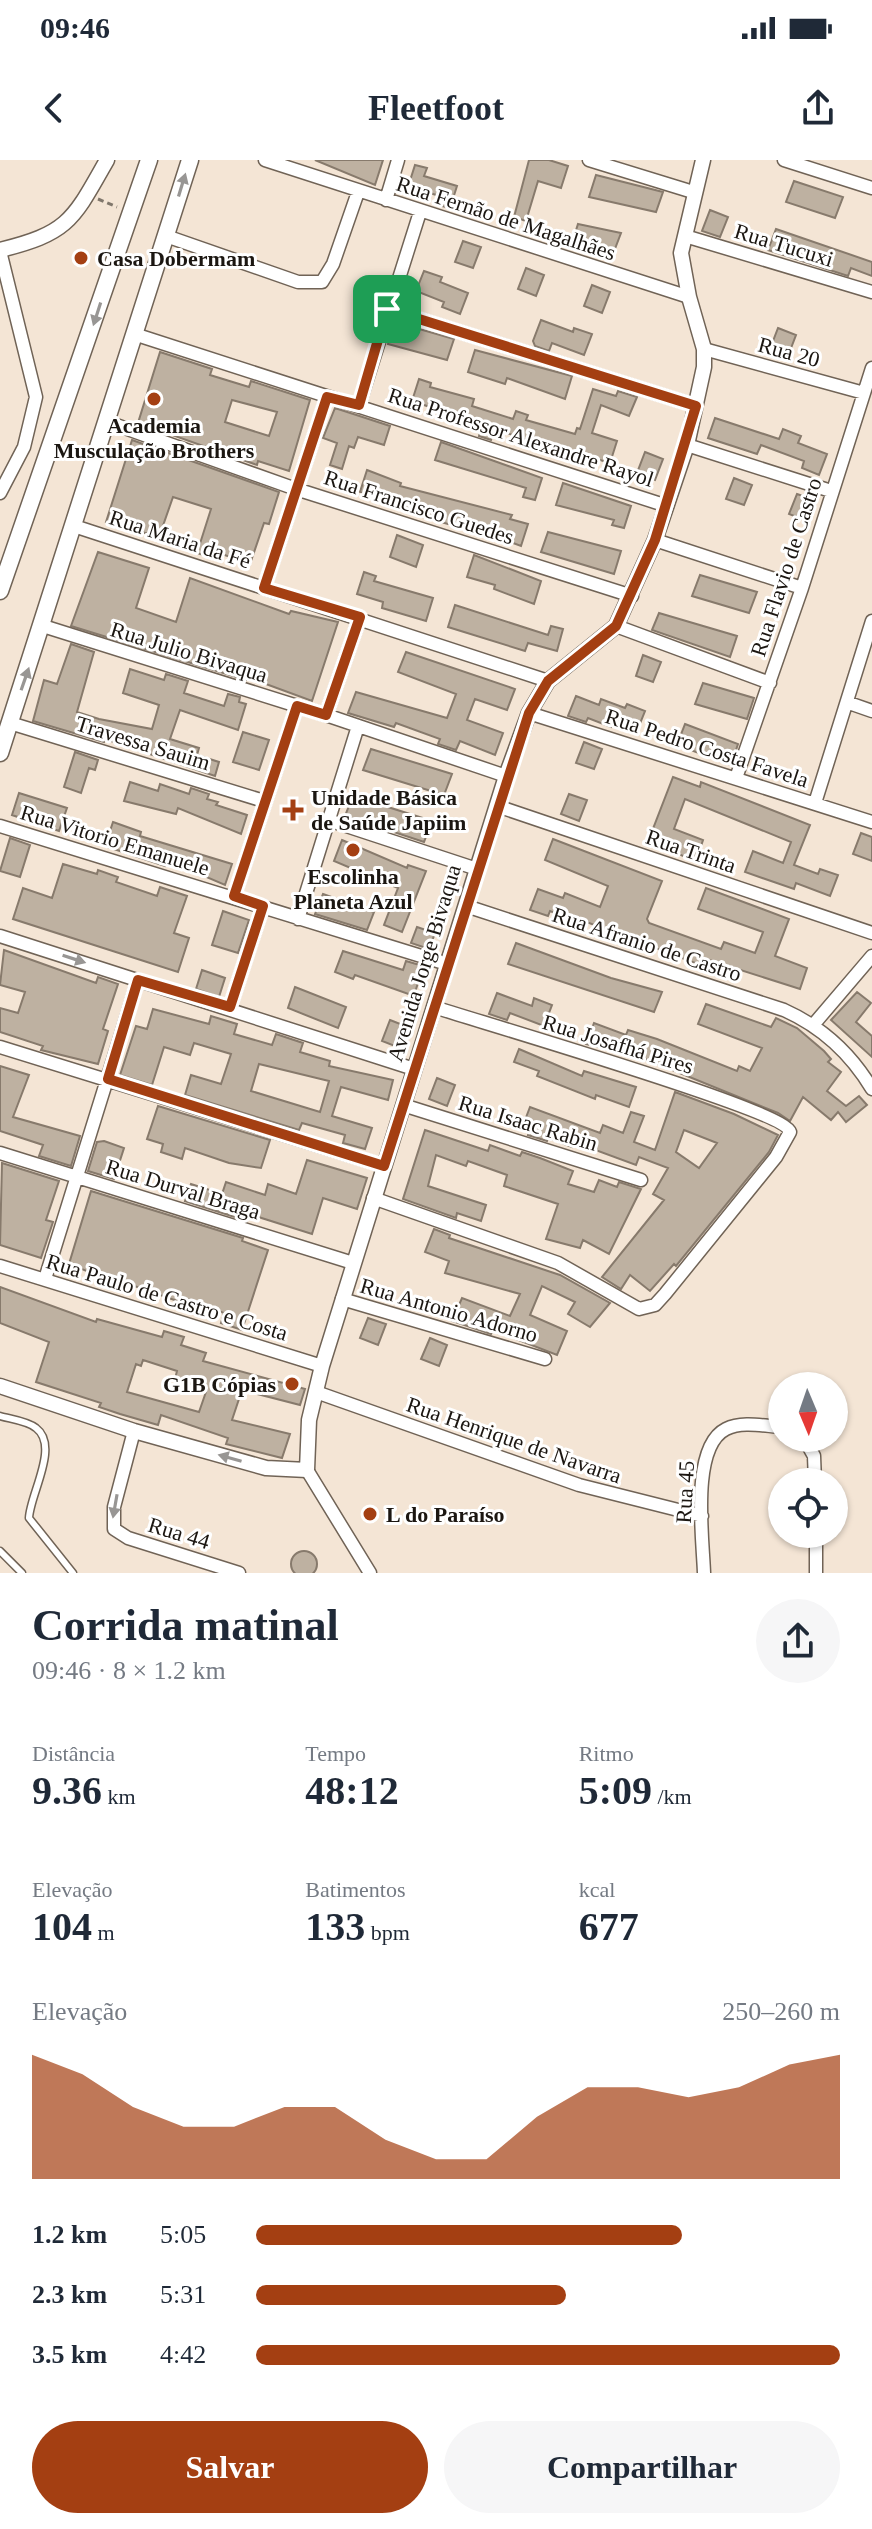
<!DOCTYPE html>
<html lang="pt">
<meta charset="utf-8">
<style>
body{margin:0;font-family:"Times New Roman",serif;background:#f6f6f7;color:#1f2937;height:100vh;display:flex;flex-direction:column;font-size:30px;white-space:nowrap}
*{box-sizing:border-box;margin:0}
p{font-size:26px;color:#747a83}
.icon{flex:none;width:44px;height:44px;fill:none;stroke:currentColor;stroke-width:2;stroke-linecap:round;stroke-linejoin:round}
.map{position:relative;height:1413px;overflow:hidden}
.panel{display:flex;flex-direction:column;background:#fff;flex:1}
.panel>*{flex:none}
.needle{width:52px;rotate:178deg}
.controls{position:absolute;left:768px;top:1212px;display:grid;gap:16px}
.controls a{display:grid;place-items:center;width:80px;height:80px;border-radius:50%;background:#fff;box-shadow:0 2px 6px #0004;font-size:40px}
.pin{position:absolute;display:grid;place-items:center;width:68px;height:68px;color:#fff;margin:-34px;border-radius:16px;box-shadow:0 4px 12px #0006}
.round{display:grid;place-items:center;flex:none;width:84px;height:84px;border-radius:42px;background:#f6f6f7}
.headline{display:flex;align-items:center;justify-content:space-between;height:136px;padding:0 32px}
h1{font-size:44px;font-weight:600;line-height:60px}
.stats{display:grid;grid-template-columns:repeat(3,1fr);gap:12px;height:136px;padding:8px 32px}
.stats div{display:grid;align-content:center}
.stats b{font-size:40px;font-weight:600}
.stats small{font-size:22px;font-weight:400}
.stats p{font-size:22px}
.chart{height:224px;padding:16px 32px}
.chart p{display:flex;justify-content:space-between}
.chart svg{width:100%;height:144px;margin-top:8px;fill:#a43f12;opacity:.7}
.action{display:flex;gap:16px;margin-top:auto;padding:16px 32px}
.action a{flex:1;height:92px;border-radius:48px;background:#a43f12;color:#fff;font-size:32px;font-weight:600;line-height:92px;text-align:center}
.action a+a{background:#f6f6f7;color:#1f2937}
ul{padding:0 32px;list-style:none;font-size:26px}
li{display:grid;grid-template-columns:128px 96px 1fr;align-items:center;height:60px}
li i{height:20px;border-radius:10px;background:#a43f12}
.status{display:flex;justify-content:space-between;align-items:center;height:56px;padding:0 40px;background:#fff;direction:ltr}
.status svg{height:22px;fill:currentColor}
header{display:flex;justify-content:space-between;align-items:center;height:104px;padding:0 32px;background:#fff;font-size:36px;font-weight:600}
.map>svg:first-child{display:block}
</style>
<div class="status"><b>09:46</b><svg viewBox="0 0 49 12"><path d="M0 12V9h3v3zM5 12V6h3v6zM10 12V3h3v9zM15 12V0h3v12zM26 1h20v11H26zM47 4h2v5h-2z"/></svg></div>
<header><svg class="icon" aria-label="back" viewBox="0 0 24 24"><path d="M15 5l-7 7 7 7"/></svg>Fleetfoot<svg class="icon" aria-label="share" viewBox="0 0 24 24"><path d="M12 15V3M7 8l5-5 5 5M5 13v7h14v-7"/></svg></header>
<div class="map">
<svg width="872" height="1413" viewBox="0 0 872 1413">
<rect width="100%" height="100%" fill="#f4e5d5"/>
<!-- building -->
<path fill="#beb1a1" stroke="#877a6c" stroke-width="2" fill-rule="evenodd" d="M 315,0 L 383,0 L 375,25 Z
M 529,0 L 549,0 L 568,6 L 561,28 L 538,21 L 526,61 L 514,57 Z
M 415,5 L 427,8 L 424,16 L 457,26 L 450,48 L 438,45 L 440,36 L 408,27 Z
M 596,15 L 663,32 L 656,52 L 589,37 Z
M 794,21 L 843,37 L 835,58 L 786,42 Z
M 710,50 L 728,57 L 720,77 L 702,71 Z
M 578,64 L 621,73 L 613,94 L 585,84 L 584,90 L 571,86 Z
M 776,69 L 872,102 L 872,116 L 851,108 L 848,116 L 768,90 Z
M 463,81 L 481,87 L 473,108 L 455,102 Z
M 526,108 L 544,115 L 536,136 L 518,129 Z
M 424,111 L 442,117 L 440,122 L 468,133 L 460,154 L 442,147 L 444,142 L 416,131 Z
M 592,125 L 610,132 L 602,153 L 584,146 Z
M 541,160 L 573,172 L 574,168 L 592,174 L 584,195 L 552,183 L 549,191 L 535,186 L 533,181 Z
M 395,162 L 454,179 L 447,200 L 388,184 Z
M 778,168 L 796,175 L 788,196 L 770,189 Z
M 475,190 L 572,216 L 565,239 L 507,218 L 505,224 L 468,212 Z
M 160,192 L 212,209 L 210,215 L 249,227 L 251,221 L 310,240 L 289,311 L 258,301 L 257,305 L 138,263 ZM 232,240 L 277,252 L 269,276 L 225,262 Z
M 419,219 L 431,223 L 430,227 L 474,239 L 472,246 L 513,259 L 516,251 L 528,255 L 526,260 L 575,274 L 577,268 L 580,269 L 593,229 L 616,236 L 618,231 L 637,237 L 629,256 L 601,245 L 592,273 L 617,281 L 610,303 L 553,286 L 551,292 L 539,288 L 541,284 L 494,269 L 491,280 L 479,276 L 482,266 L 438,254 L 439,250 L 412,241 Z
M 335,248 L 390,266 L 384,285 L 358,277 L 354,288 L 349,286 L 342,309 L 330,305 L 337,283 L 323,278 Z
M 715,258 L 779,279 L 783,269 L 801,276 L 798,283 L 827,294 L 819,315 L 802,308 L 804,301 L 761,285 L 757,294 L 708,278 Z
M 132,280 L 279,332 L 269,364 L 264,363 L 250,404 L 219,393 L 217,399 L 197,393 L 211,349 L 173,337 L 159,377 L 106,362 Z
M 441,282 L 542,318 L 535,340 L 523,337 L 526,328 L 435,300 Z
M 645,292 L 663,299 L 655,320 L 637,313 Z
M 367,310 L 401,323 L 400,326 L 512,355 L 510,359 L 528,364 L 521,386 L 463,364 L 448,364 L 412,354 L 413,351 L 360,332 Z
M 734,318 L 752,325 L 744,345 L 726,339 Z
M 563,323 L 631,346 L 624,368 L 612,365 L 614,360 L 556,345 Z
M 797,334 L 815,340 L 807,361 L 789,354 Z
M 548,372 L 621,391 L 614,414 L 541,392 Z
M 397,375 L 423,385 L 416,407 L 390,397 Z
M 98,392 L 149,408 L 136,448 L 176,462 L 190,418 L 289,454 L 291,451 L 338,462 L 312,541 L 247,517 L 246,520 L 71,466 Z
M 474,395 L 541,421 L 534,444 L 494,429 L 495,425 L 467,417 Z
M 364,412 L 376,416 L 374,421 L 433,438 L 426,461 L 382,448 L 383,442 L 357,434 Z
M 700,415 L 757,432 L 749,453 L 692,436 Z
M 455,445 L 548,475 L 551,466 L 563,469 L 557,491 L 528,483 L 525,491 L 448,467 Z
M 659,453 L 737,476 L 730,497 L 652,470 Z
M 71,484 L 94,492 L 77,552 L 99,559 L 152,569 L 159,545 L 123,533 L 130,509 L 164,520 L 166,514 L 188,521 L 184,533 L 224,546 L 228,534 L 240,537 L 239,542 L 246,544 L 238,570 L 180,550 L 170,579 L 199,588 L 197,595 L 219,602 L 215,616 L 105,579 L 104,582 L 33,561 L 44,520 L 57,524 Z
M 406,492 L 515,529 L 507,550 L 475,539 L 467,560 L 503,573 L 495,595 L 460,581 L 456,590 L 438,584 L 440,579 L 396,563 L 394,567 L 348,553 L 356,532 L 447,558 L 456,534 L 398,512 Z
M 643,495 L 661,502 L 653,522 L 636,516 Z
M 703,523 L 754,538 L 747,559 L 695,544 Z
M 576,536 L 599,545 L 601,539 L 625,548 L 627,544 L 645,551 L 637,571 L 613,562 L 611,567 L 588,558 L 586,562 L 568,556 Z
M 685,564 L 738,584 L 731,605 L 677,585 Z
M 243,572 L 269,580 L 259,610 L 233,602 Z
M 584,582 L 602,589 L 594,609 L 576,603 Z
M 371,589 L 452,614 L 444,635 L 363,610 Z
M 75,592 L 98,600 L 95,610 L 89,608 L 81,633 L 64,627 Z
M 673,617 L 700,627 L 701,622 L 810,665 L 794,705 L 818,714 L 820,709 L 838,715 L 830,736 L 796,723 L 794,729 L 745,712 L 753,691 L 783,703 L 791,682 L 685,639 L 674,669 L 703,680 L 696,701 L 678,694 L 681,685 L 651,674 Z
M 130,622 L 158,631 L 160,624 L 189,634 L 191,628 L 209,634 L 207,639 L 218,642 L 216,645 L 247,655 L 241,674 L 178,648 L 176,654 L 124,641 Z
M 19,633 L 67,648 L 59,671 L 12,655 Z
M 569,634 L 587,640 L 579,661 L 561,654 Z
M 353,636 L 432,661 L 424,682 L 345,656 Z
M 113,662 L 141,672 L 140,676 L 232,704 L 225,725 L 167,700 L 165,706 L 105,686 Z
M 861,673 L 872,677 L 872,701 L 853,694 Z
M 10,678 L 30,685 L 20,717 L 0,711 Z
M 553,679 L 662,721 L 647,759 L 649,763 L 721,789 L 724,782 L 755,793 L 763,772 L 698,749 L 706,728 L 789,759 L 775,796 L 807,808 L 800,829 L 706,799 L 703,806 L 576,758 L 575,761 L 550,751 L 548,756 L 530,750 L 538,729 L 563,738 L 565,733 L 600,747 L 608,726 L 545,700 Z
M 342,680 L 407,708 L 408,705 L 426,711 L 402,772 L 384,765 L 398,728 L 334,701 Z
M 63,704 L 97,714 L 98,710 L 118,717 L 116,722 L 157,736 L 160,727 L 187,736 L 174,773 L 189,778 L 178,812 L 13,759 L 23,728 L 52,738 Z
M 323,734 L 374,752 L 367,770 L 315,754 Z
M 223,751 L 249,760 L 238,793 L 212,785 Z
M 417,767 L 435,773 L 429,789 L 411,783 Z
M 516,783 L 611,818 L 662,832 L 654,852 L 508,804 Z
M 4,790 L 96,823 L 98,817 L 118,824 L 103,869 L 108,871 L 98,904 L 41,890 L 43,886 L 0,872 L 0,848 L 18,853 L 25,832 L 0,825 Z
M 343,791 L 403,810 L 406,801 L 423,806 L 414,836 L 355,815 L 353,819 L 335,812 Z
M 202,810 L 225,818 L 219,837 L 196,829 Z
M 295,827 L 346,847 L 338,868 L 288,848 Z
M 857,832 L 871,843 L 856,862 L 872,876 L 872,897 L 831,860 Z
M 497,833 L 532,846 L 534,838 L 552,845 L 544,866 L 510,853 L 507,860 L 489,854 Z
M 706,844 L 771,867 L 776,858 L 797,868 L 824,891 L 831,899 L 828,902 L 841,912 L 827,931 L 846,946 L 859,936 L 867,945 L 846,962 L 838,952 L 831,960 L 803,937 L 790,961 L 778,953 L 638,896 L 586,884 L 594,863 L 626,875 L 628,870 L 657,879 L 737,911 L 739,906 L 750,911 L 762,888 L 698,864 Z
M 153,849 L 209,864 L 211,856 L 237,864 L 234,874 L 272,885 L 276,874 L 303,883 L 300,892 L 330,901 L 329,906 L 393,920 L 388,940 L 341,927 L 332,956 L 372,968 L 365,989 L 343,983 L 345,975 L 302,963 L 299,970 L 185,935 L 191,915 L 221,924 L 231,894 L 194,883 L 190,895 L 164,887 L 152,925 L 120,915 L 136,866 L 147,869 ZM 259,904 L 329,921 L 320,952 L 251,931 Z
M 390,860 L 408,867 L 400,888 L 382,881 Z
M 519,889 L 582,916 L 584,911 L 636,927 L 629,947 L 596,935 L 595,939 L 537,916 L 539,911 L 514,902 Z
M 0,906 L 29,915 L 13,957 L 80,976 L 71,1006 L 39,996 L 43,985 L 0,971 Z
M 437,918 L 455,925 L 447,946 L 429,939 Z
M 675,932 L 734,954 L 778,975 L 769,992 L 676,1106 L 674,1104 L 650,1131 L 630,1115 L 621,1129 L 602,1117 L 664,1040 L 653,1034 L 668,1008 L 639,997 L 636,1005 L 574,982 L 572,987 L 548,978 L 547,981 L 528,975 L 530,970 L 522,968 L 530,947 L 600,973 L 603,965 L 623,973 L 631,952 L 644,956 L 634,982 L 655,990 ZM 684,970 L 717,983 L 699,1008 L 676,992 Z
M 158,946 L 270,980 L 261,1008 L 229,1003 L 185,988 L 182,999 L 161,992 L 163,984 L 147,979 Z
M 425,970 L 488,991 L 490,985 L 520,996 L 522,992 L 540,998 L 573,1011 L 568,1024 L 594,1032 L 599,1020 L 617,1027 L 619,1022 L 641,1029 L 609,1094 L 583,1080 L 580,1088 L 546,1079 L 558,1044 L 504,1026 L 507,1015 L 468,1001 L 466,1006 L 436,995 L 428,1026 L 486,1045 L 481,1061 L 457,1053 L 456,1058 L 403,1039 Z
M 104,981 L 124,988 L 114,1019 L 88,1011 L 97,982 Z
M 307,1000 L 367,1018 L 357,1049 L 323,1038 L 312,1074 L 249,1054 L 247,1061 L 185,1041 L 191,1024 L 222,1034 L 226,1022 L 265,1035 L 268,1024 L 296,1034 Z
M 2,1003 L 59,1021 L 46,1060 L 53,1062 L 41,1098 L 0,1085 Z
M 91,1031 L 243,1078 L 242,1081 L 268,1090 L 242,1170 L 221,1163 L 224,1153 L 209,1147 L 182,1137 L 180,1142 L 123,1122 L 122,1125 L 69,1104 Z
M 434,1069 L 450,1075 L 449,1078 L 560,1115 L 610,1143 L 590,1167 L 568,1154 L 575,1142 L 542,1126 L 530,1155 L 567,1171 L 557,1195 L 493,1170 L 491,1174 L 452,1161 L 462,1138 L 510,1156 L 520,1134 L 445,1113 L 449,1101 L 425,1092 Z
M 0,1127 L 96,1162 L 97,1159 L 162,1177 L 164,1171 L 184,1177 L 181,1185 L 206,1193 L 203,1201 L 305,1229 L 300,1245 L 242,1230 L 232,1260 L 290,1274 L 282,1298 L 226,1284 L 228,1278 L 161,1255 L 158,1265 L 120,1254 L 99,1247 L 101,1243 L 36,1222 L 49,1182 L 0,1163 ZM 143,1200 L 177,1211 L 175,1219 L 207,1229 L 199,1252 L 127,1232 L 136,1204 L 141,1206 Z
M 368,1158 L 386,1164 L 378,1185 L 360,1178 Z
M 430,1178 L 447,1185 L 439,1206 L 421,1199 Z
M291 1404a13 13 0 1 1 26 0a13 13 0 1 1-26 0Z"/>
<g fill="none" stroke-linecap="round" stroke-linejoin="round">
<defs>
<path id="service" d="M 0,1256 C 10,1259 28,1261 36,1268 C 60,1286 30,1334 29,1358 L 73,1413
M 0,1391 L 22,1413"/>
<path id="minor" d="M 265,0 L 689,137
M 589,0 L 693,32
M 784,0 L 872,28
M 386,40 L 398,0
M 166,76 L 298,122 L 322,122 L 333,104 L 358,32
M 685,76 L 872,132
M 0,91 L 36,237 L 24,287 L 0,333
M 387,149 L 696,246
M 134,174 L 667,346
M 704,189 L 864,233
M 359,245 L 420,52
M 105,261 L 296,329 L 632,436
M 687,285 L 831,331
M 74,366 L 548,521
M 655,380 L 802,428
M 264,428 L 327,237
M 43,466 L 326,555 L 506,616
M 616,466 L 770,523
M 849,543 L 872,551
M 529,553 L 872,662
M 326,555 L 360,457
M 10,563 L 264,641
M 736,618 L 802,428 L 872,208
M 815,643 L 872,461
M 497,646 L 872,773
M 328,660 L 477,709
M 0,666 L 447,804
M 234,736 L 297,546
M 466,746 L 784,850 C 822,867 851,894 872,929
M 298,759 L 358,566
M 0,776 L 414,909
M 230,847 L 263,746
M 814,864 L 872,796
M 0,887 L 384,1006
M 403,945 L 641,1020
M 0,993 L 353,1103
M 373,1038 L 558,1103 L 639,1149 L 655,1145 L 665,1134 L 776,997 L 790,972 C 784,950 476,861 434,847
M 0,1106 L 322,1206
M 45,1119 L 138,820
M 342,1139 L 545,1199
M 316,1232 L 579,1325 L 702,1356
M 134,1271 L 114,1347 L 114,1369 L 128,1378 L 239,1413
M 804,1278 L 814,1296 L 815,1322
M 307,1310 L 370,1413
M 816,1374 L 816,1413
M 704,1413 C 703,1379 690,1287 726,1269 C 742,1261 764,1266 782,1267"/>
<path id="tertiary" d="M 0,90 C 69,73 73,60 107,0
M 0,1226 L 134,1271 L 266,1308 L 307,1310 L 309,1260 L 322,1206 L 506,616 L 529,553 L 548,521 L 616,466 L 655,380 L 687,285 L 704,207 L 704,189 L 689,137 L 681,93 L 703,0"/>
<path id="secondary" d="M 0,431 L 149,0
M 0,593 L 190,0"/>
</defs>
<!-- service casing -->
<use href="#service" stroke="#706356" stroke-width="9"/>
<!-- minor casing -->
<use href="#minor" stroke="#706356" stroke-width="15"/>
<!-- tertiary casing -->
<use href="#tertiary" stroke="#706356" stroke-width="17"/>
<!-- secondary casing -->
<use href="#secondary" stroke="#706356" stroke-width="19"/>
<!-- path -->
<path stroke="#80776c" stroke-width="3" stroke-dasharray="6 4" stroke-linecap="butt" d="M 98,39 L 117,47"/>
<!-- service -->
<use href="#service" stroke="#fff" stroke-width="6"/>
<!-- minor -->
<use href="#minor" stroke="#fff" stroke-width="12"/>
<!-- tertiary -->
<use href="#tertiary" stroke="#fff" stroke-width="14"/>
<!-- secondary -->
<use href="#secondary" stroke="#fff" stroke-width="16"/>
</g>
<!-- one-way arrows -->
<defs><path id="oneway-solid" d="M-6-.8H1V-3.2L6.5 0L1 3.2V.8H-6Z" transform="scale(2)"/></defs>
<g fill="#989694">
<use href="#oneway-solid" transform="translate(182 25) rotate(-73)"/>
<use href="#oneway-solid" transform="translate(97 154) rotate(108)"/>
<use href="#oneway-solid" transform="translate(25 519) rotate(-71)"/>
<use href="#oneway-solid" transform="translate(74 799) rotate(18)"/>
<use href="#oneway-solid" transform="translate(230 1298) rotate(-164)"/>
<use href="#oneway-solid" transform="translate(115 1346) rotate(100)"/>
</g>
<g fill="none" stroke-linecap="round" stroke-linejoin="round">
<defs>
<path id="route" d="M 387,149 L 696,246 L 655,380 L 616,466 L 548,521 L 529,553 L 384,1006 L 108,919 L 138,820 L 230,847 L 263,746 L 234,736 L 297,546 L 326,555 L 360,457 L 264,428 L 327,237 L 359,245 Z"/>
</defs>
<!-- route casing -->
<use href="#route" stroke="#fff" stroke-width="16"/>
<!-- route -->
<use href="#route" stroke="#a43f12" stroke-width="10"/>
</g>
<!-- markers -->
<g fill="#a43f12" stroke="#fff" stroke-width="3">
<circle cx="81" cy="98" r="8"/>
<circle cx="154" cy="239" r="8"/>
<path d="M289 638h8v8h8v8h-8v8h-8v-8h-8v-8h8z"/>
<circle cx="353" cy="690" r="8"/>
<circle cx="292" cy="1224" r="8"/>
<circle cx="370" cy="1354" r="8"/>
</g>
<g text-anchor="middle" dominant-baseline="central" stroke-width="6" stroke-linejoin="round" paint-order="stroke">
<!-- street labels -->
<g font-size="22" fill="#1b1611" stroke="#fff">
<text transform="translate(506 58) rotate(18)">Rua Fernão de Magalhães</text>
<text transform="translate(784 85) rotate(17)">Rua Tucuxi</text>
<text transform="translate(789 192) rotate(15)">Rua 20</text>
<text transform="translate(521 277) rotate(18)">Rua Professor Alexandre Rayol</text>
<text transform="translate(419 347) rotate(18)">Rua Francisco Guedes</text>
<text transform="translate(180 379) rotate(18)">Rua Maria da Fé</text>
<text transform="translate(786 407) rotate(-72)">Rua Flavio de Castro</text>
<text transform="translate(189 492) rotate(17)">Rua Julio Bivaqua</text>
<text transform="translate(143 583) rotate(17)">Travessa Sauim</text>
<text transform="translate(707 588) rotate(18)">Rua Pedro Costa Favela</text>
<text transform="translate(115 680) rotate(17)">Rua Vitorio Emanuele</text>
<text transform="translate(691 691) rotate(19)">Rua Trinta</text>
<text transform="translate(647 784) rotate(18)">Rua Afranio de Castro</text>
<text transform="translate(424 803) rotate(-73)">Avenida Jorge Bivaqua</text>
<text transform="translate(618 884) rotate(17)">Rua Josafhá Pires</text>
<text transform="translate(528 963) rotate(17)">Rua Isaac Rabin</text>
<text transform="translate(183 1029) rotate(17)">Rua Durval Braga</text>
<text transform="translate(167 1137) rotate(17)">Rua Paulo de Castro e Costa</text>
<text transform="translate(449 1150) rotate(16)">Rua Antonio Adorno</text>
<text transform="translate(514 1280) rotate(19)">Rua Henrique de Navarra</text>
<text transform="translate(685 1332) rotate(-87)">Rua 45</text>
<text transform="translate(179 1373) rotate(17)">Rua 44</text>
</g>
<!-- poi labels -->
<g font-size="22" font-weight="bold" fill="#1b1611" stroke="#fff" text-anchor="start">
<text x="97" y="98">Casa Dobermam</text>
<text x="154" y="265" text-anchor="middle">Academia<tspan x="154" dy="25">Musculação Brothers</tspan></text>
<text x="311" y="637">Unidade Básica<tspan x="311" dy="25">de Saúde Japiim</tspan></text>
<text x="353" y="716" text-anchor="middle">Escolinha<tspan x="353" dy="25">Planeta Azul</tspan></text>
<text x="276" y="1224" text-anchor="end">G1B Cópias</text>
<text x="386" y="1354">L do Paraíso</text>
</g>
</g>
</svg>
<div class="controls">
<a><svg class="needle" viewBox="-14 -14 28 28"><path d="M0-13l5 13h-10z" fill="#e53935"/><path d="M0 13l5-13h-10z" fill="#747a83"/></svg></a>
<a><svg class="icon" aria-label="locate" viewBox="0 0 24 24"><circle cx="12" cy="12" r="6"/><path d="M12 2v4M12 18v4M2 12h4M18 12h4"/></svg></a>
</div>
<div class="pin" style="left:387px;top:149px;background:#1e9e55"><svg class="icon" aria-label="arrive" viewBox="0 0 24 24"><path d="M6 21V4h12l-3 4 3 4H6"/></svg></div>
</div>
<section class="panel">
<div class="headline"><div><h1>Corrida matinal</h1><p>09:46 · 8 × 1.2 km</p></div><a class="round"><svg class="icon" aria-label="share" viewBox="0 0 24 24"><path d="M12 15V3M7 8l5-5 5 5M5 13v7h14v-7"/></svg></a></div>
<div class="stats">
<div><p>Distância</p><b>9.36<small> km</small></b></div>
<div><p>Tempo</p><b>48:12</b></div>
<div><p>Ritmo</p><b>5:09<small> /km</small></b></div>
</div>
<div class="stats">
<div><p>Elevação</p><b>104<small> m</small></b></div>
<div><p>Batimentos</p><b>133<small> bpm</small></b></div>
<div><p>kcal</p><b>677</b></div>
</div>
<div class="chart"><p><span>Elevação</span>250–260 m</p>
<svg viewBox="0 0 160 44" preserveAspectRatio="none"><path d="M0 44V6L10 12L20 22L30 28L40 28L50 22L60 22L70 32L80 38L90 38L100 25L110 16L120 16L130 19L140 16L150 9L160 6V44z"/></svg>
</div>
<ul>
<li><b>1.2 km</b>5:05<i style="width:73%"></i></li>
<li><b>2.3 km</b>5:31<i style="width:53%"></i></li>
<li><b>3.5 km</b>4:42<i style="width:100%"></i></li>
</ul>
<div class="action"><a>Salvar</a><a>Compartilhar</a></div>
</section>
